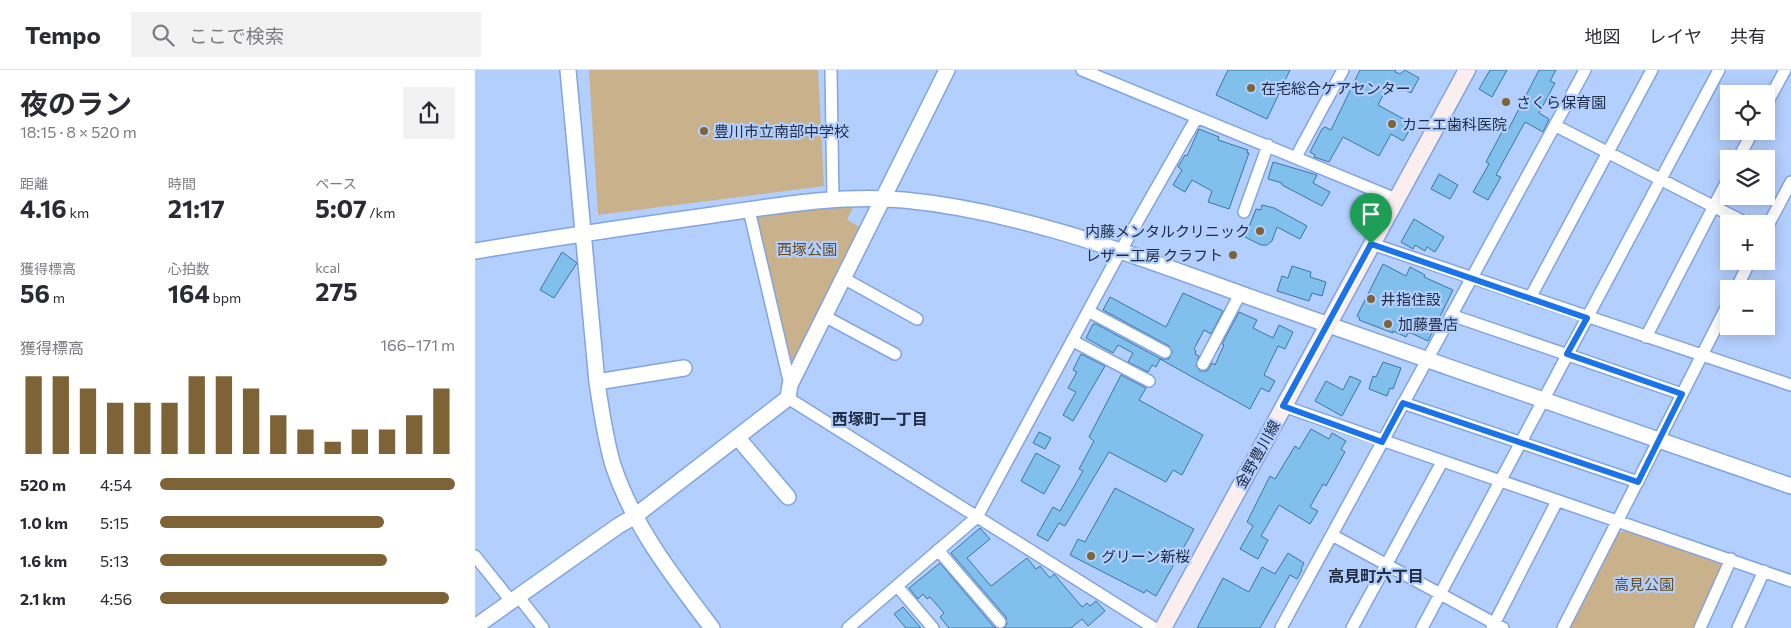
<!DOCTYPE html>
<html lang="ja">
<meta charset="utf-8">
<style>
body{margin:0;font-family:Commissioner,"Noto Sans JP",sans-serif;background:#f2f2f3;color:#2b2b33;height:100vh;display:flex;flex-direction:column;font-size:19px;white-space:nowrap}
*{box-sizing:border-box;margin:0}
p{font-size:16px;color:#7c7c81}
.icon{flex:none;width:28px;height:28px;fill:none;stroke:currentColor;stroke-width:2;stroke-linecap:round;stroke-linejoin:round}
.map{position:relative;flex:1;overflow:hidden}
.panel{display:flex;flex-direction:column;background:#fff;width:475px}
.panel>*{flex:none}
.controls{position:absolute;left:1245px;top:15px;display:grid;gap:10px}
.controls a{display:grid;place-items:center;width:55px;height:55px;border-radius:0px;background:#fff;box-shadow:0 2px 12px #0003;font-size:25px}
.pin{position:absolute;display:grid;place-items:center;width:42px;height:42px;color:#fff;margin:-51px -21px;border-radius:50% 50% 50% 0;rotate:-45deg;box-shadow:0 0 5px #0007}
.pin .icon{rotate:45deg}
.round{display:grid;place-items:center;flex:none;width:52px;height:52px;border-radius:0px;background:#f2f2f3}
.summary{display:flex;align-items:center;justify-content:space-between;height:85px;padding:0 20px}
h1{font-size:28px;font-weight:700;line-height:38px}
.metrics{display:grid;grid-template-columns:repeat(3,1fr);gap:8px;height:85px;padding:5px 20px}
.metrics div{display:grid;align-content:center}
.metrics b{font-size:25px;font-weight:700}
.metrics small{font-size:14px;font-weight:400}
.metrics p{font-size:14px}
.chart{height:140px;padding:10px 20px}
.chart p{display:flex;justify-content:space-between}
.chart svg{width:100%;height:90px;margin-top:5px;stroke:#7d6335;stroke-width:6}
ul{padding:0 20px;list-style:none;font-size:16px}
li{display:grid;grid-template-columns:80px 60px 1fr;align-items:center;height:38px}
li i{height:12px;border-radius:6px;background:#7d6335}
header{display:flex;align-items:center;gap:30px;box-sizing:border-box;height:70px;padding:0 25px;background:#fff;border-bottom:1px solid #e1e1e2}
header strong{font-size:24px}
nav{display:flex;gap:28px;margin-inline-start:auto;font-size:18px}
.search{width:350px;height:45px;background:#f2f2f3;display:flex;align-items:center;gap:12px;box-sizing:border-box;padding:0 18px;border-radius:0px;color:#7c7c81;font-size:19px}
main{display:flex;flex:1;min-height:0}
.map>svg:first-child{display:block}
</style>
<header>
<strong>Tempo</strong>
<div class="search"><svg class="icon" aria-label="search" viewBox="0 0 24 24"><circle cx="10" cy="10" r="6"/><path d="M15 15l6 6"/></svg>ここで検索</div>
<nav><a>地図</a><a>レイヤ</a><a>共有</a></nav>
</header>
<main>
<section class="panel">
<div class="summary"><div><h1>夜のラン</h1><p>18:15 · 8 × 520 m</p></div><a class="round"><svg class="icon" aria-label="share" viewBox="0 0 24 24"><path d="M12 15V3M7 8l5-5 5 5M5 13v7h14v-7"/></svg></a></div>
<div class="metrics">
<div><p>距離</p><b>4.16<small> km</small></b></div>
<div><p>時間</p><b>21:17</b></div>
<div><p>ペース</p><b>5:07<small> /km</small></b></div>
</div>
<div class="metrics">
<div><p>獲得標高</p><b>56<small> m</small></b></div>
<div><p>心拍数</p><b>164<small> bpm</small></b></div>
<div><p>kcal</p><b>275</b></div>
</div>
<div class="chart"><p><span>獲得標高</span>166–171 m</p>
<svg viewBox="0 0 160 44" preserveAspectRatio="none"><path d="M5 44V6M15 44V6M25 44V12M35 44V19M45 44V19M55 44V19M65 44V6M75 44V6M85 44V12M95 44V25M105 44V32M115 44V38M125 44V32M135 44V32M145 44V25M155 44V12"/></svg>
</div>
<ul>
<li><b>520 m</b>4:54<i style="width:100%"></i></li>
<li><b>1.0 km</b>5:15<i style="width:76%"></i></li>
<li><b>1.6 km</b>5:13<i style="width:77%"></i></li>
<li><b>2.1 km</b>4:56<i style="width:98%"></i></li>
</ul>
</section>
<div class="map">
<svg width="1316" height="558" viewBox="0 0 1316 558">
<rect width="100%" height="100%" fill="#b3cffe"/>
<!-- green -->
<path fill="#c8b18b" d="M 114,0 L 343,0 L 349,116 L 123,145 Z
M 337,137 L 378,137 L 372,150 L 387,158 L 324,294 L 317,293 L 280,149 L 283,143 Z
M 1150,461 L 1244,491 L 1247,496 L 1218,558 L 1094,558 L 1144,462 Z"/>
<!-- building -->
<path fill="#81bfec" stroke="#3a77a0" d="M 753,0 L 815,0 L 792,49 L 741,25 Z
M 885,0 L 921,0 L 920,2 L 925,4 L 930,0 L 944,8 L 936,23 L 915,12 L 903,35 L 936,53 L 932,60 L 934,61 L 928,71 L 916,64 L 904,86 L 868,67 L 854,92 L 839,87 L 840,85 L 835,82 L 847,59 L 850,57 L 856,60 Z
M 1015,0 L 1032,0 L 1017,27 L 1004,19 Z
M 1064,0 L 1081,0 L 1075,11 L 1080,13 L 1064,43 L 1074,49 L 1068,62 L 1050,52 L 1021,105 L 1026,107 L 1013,130 L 998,122 L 1014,94 L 1011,92 L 1029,58 L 1033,60 Z
M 724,59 L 744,67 L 743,70 L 773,80 L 772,83 L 774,83 L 754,139 L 733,132 L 737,121 L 717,110 L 710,122 L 698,115 L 707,100 L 703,97 L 710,85 L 712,86 Z
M 798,92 L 842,105 L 838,113 L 855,122 L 847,136 L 807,115 L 807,113 L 793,109 Z
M 964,104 L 983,115 L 975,129 L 956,119 Z
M 787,135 L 799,138 L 832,156 L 825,169 L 802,157 L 797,171 L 792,175 L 786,175 L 770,167 L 781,139 L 786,140 Z
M 939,149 L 969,167 L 960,182 L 952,177 L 950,181 L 940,175 L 938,179 L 926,172 Z
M 87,182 L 102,193 L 79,228 L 65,220 Z
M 908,194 L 931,206 L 935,197 L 950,205 L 949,207 L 978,220 L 953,271 L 936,263 L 933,263 L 931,267 L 918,261 L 918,263 L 884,250 L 885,248 L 882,246 Z
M 817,196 L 836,202 L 835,207 L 851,212 L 847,226 L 837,223 L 834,231 L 802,221 L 807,206 L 813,208 Z
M 708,223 L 748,241 L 736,264 L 729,260 L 719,279 L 721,281 L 720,284 L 724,286 L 721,295 L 725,301 L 732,301 L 737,293 L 740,295 L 749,275 L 747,274 L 764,242 L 782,250 L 778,258 L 798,268 L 804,255 L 818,262 L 810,279 L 803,276 L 789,305 L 800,311 L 794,322 L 786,318 L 775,339 L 685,289 L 681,297 L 677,295 L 673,302 L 653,292 L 658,283 L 643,275 L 638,283 L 611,268 L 618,254 L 621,254 L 686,289 L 694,289 L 697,282 L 694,276 L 628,240 L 635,227 L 691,257 Z
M 606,284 L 630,296 L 598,351 L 588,345 L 601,322 L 593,318 L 602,302 L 598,300 Z
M 908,292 L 926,298 L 918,319 L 915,318 L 912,326 L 894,319 L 898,306 L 901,307 Z
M 646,305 L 671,318 L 664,330 L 728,365 L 707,405 L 698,400 L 691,412 L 634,382 L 590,456 L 584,453 L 573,471 L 562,465 L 578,437 L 585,441 L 608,401 L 604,399 L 619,371 L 614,367 Z
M 875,306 L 886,311 L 867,346 L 840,331 L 851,311 L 868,320 Z
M 836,359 L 854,369 L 857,363 L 871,371 L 866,379 L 870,382 L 851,416 L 848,414 L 835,437 L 843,441 L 835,454 L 804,435 L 786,466 L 793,470 L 783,489 L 765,479 L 778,456 L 772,452 L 795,406 L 800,409 L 820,376 L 824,379 Z
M 564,362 L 576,368 L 570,379 L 558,373 Z
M 561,383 L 585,396 L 569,424 L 546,411 Z
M 640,418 L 719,459 L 681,526 L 671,520 L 669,523 L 595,485 L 603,469 L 610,472 Z
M 505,458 L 515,469 L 492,488 L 516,516 L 552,488 L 561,499 L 565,496 L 575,508 L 579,504 L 607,537 L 612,533 L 615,536 L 621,531 L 630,541 L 613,556 L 607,549 L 596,558 L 529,558 L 532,554 L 531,547 L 476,483 Z
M 813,483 L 829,493 L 826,499 L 827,500 L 822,509 L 815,505 L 785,558 L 722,558 L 748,508 L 774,522 L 787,497 L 800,504 Z
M 465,493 L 519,557 L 521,558 L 474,558 L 465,547 L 469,543 L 455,527 L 452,529 L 448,524 L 443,529 L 434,518 Z
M 428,537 L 446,558 L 431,558 L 419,544 Z"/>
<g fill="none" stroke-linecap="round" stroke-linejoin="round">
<defs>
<path id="minor" d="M 356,0 L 358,130
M 607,0 L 921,129
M 1291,35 L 1310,0
M 1081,56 L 1273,154
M 821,87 L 868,0
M 1263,89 L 1278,61
M 274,140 L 315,315
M 769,142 L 793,75
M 1291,159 L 1316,112
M 897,174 L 1316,315
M 370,209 L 442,249
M 1261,219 L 1275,191
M 1055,228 L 1177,0
M 613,241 L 690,282
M 976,245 L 1207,324
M 351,247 L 420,284
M 1171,267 L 1254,107
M 598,271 L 674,311
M 728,294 L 765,224
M 313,328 L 679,558
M 928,333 L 1163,412
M 808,336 L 1316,511
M 857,465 L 1028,558
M 463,480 L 525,552
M 0,486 L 36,531
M 422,516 L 458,558
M 43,526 L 68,558
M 373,558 L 502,447 L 645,182 L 722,47
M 806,558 L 1110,0
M 877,558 L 967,392
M 947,558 L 1244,0
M 1017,558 L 1082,431
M 1088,558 L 1254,232
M 1225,558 L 1256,489
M 1263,558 L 1289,501"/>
<path id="tertiary" d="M 93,0 L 122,312 C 126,339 130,368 138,395 C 158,456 199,508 237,558
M 0,181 C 79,168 158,156 238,145 C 300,136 365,124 429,130 C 563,143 690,198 817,242 C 983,301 1150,358 1316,416
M 122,312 L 209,298
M 263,368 L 313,427
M 0,557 L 143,456 L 160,446 L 313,328 L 315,315 L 472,0"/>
<path id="secondary" d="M 688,558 L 992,0"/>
</defs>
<!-- minor casing -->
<use href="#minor" stroke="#83a4dc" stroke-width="14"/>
<!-- tertiary casing -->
<use href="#tertiary" stroke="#83a4dc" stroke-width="18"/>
<!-- secondary casing -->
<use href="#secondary" stroke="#83a4dc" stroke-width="19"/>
<!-- minor -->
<use href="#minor" stroke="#fff" stroke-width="11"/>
<!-- tertiary -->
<use href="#tertiary" stroke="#fff" stroke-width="15"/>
<!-- secondary -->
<use href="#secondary" stroke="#fbeeee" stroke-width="16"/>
</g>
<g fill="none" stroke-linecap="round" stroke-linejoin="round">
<defs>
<path id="route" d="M 896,174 L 1112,248 L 1092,284 L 1207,324 L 1163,412 L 928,333 L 907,372 L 808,336 Z"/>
</defs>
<!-- route casing -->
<use href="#route" stroke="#fff" stroke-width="10"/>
<!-- route -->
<use href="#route" stroke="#1a73e8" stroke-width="6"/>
</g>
<!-- markers -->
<g fill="#7d6335" stroke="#b3cffe" stroke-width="2">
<circle cx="776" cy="18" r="5"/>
<circle cx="1031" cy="32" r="5"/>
<circle cx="917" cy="54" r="5"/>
<circle cx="229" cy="61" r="5"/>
<circle cx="785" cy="161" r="5"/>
<circle cx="758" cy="185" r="5"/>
<circle cx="896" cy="229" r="5"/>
<circle cx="913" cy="254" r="5"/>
<circle cx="616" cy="486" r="5"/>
</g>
<g text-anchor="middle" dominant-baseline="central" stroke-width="4.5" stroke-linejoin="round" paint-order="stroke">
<!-- poi labels -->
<g font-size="15" fill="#202d44" stroke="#b3cffe" text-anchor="start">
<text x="786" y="18">在宅総合ケアセンター</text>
<text x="1041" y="32">さくら保育園</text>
<text x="927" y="54">カニエ歯科医院</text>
<text x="239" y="61">豊川市立南部中学校</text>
<text x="775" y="161" text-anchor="end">内藤メンタルクリニック</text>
<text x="748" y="185" text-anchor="end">レザー工房 クラフト</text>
<text x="906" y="229">井指住設</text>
<text x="923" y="254">加藤畳店</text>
<text x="626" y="486">グリーン新桜</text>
</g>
<!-- park labels -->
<g font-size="15" fill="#674d1c" stroke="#b3cffe">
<text x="332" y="179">西塚公園</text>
<text x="1169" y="514">高見公園</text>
</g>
<!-- street labels -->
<g font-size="15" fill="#202d44" stroke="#b3cffe">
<text transform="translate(782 384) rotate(-61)">金野豊川線</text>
</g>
<!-- neighbourhood labels -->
<g font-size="16" font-weight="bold" fill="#202d44" stroke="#b3cffe">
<text x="405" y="348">西塚町一丁目</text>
<text x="901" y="505">高見町六丁目</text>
</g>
</g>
</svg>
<div class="controls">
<a><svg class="icon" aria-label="locate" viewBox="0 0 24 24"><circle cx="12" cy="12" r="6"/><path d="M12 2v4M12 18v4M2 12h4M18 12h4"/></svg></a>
<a><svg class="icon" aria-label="layers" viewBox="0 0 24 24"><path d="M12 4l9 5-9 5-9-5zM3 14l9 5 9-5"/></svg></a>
<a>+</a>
<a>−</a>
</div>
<div class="pin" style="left:896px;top:174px;background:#1e9e55"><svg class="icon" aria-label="arrive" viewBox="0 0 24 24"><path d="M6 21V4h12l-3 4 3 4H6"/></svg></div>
</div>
</main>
